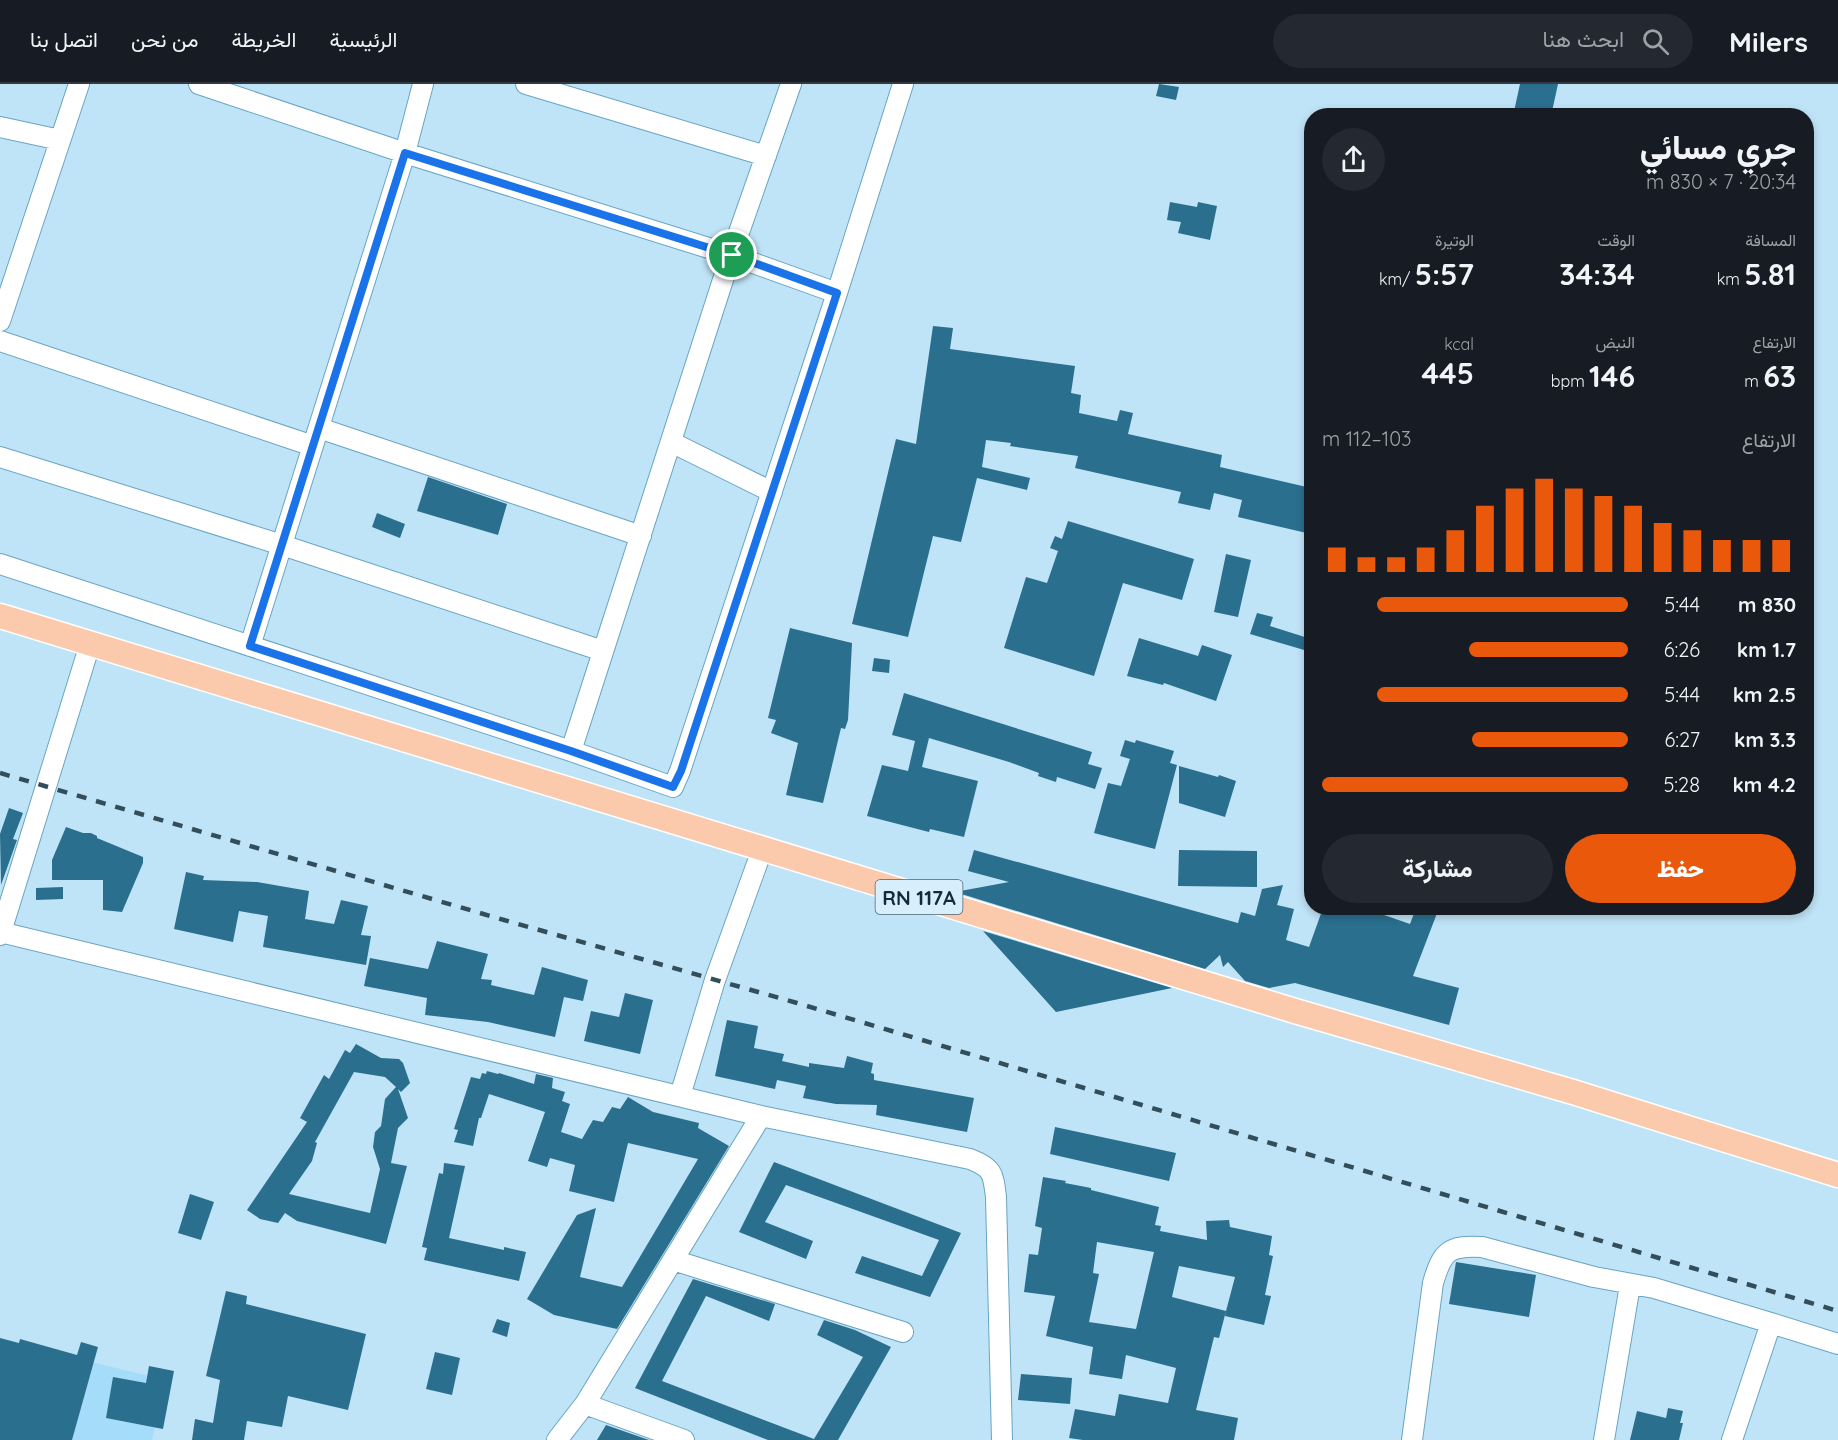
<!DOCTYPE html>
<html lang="ar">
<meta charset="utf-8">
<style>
body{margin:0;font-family:Quicksand,Vazirmatn,sans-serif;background:#242831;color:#f1f3f6;direction:rtl;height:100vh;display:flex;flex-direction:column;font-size:22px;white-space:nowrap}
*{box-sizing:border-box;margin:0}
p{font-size:20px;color:#9ea1a6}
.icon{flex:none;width:33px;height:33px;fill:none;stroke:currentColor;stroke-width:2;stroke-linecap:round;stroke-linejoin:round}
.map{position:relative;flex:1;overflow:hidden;direction:ltr}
.panel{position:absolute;left:1304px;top:24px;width:510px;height:807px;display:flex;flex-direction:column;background:#171b24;border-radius:24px;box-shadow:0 3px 9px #0003;direction:rtl}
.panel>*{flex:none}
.pin{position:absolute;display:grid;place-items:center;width:51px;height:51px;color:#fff;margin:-26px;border:3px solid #fff;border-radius:50%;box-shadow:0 2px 6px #0007}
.round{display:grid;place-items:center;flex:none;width:63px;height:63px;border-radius:32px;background:#242831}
.overview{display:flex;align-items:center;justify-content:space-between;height:102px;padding:0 18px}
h1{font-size:33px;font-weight:800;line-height:45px}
.metrics{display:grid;grid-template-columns:repeat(3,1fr);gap:9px;height:102px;padding:6px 18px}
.metrics div{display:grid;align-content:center}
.metrics b{font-size:30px;font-weight:800}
.metrics small{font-size:16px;font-weight:400}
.metrics p{font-size:16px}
.chart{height:168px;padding:12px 18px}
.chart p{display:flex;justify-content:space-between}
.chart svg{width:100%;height:108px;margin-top:6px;stroke:#ea580c;stroke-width:6}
.button{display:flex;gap:12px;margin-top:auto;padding:12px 18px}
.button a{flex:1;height:69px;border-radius:36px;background:#ea580c;color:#fff;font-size:24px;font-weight:800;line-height:69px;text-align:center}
.button a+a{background:#242831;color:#f1f3f6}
ul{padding:0 18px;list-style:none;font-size:20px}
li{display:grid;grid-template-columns:96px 72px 1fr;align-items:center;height:45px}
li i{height:15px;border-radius:8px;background:#ea580c}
header{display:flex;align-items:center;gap:36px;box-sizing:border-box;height:84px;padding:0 30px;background:#171b24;border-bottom:2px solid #363941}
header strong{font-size:28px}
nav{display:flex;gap:33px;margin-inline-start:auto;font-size:21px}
.search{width:420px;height:54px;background:#242831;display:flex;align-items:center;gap:15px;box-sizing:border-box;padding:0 21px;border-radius:33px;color:#9ea1a6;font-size:22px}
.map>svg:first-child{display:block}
</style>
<header>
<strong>Milers</strong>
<div class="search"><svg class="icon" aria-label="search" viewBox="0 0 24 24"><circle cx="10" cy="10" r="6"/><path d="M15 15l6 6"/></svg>ابحث هنا</div>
<nav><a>الرئيسية</a><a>الخريطة</a><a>من نحن</a><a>اتصل بنا</a></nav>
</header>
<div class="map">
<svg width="1838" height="1356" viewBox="0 0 1838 1356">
<rect width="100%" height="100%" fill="#c0e4f7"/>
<!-- built -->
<path fill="#a5dcf9" d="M 0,1256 L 166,1296 L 152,1356 L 0,1356 Z"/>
<!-- building -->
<path fill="#2a6f8e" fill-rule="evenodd" d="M 1159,0 L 1179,3 L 1176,16 L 1156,12 Z
M 1520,0 L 1558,0 L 1551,32 L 1513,32 Z
M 1170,118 L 1197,123 L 1198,118 L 1217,122 L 1210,156 L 1178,149 L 1181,138 L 1167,136 Z
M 933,242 L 953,244 L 950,265 L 1075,282 L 1071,309 L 1081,311 L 1079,329 L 1117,337 L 1120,326 L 1133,329 L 1128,350 L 1222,371 L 1220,383 L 1311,404 L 1311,450 L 1238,433 L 1242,416 L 1214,409 L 1210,426 L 1178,419 L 1181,408 L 1075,384 L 1078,372 L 1010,362 L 1011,359 L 986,356 L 982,383 L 1030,394 L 1027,406 L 977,394 L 961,458 L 933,452 L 908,553 L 852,540 L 896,355 L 916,360 Z
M 428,393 L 507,420 L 498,451 L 417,427 Z
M 377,429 L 405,440 L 400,454 L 372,443 Z
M 1068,437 L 1194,475 L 1182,516 L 1123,499 L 1094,592 L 1004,564 L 1026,493 L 1047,499 L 1058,467 L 1050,464 L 1055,452 L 1062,455 Z
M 1226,470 L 1251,476 L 1238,533 L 1214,528 Z
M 1257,529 L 1273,533 L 1270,542 L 1311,555 L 1311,568 L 1250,550 Z
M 790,544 L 852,559 L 848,636 L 845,645 L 841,644 L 823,719 L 786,711 L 798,659 L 771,649 L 776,636 L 768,634 Z
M 1139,554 L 1198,572 L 1202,561 L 1232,571 L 1216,617 L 1164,599 L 1163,601 L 1127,592 Z
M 874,574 L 890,576 L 889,589 L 872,587 Z
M 904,609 L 1092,668 L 1088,680 L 1102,684 L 1095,705 L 1057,693 L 1056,698 L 1038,692 L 1039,689 L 1009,678 L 929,654 L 922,683 L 978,697 L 964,753 L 930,745 L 929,748 L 867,732 L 882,681 L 908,687 L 915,657 L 892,651 Z
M 1125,656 L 1135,659 L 1136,656 L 1174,667 L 1170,679 L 1177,681 L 1155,765 L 1094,749 L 1108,699 L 1121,702 L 1130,675 L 1120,672 Z
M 1179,682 L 1218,693 L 1219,691 L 1236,697 L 1225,733 L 1179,719 Z
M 9,724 L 23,729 L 13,755 L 17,756 L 1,801 L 0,750 Z
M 66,743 L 83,749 L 91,749 L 97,752 L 97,754 L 143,773 L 143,779 L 122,828 L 103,826 L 103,796 L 52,796 L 52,776 Z
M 974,766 L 1238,839 L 1241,828 L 1255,832 L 1262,805 L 1283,801 L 1277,821 L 1294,825 L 1286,856 L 1309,863 L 1323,824 L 1364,824 L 1410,840 L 1416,824 L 1439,824 L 1413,892 L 1459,904 L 1449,941 L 1295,899 L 1269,904 L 1245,897 L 1228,878 L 1223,883 L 1220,871 L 1205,885 L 955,808 L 1009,798 L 968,787 Z
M 1179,766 L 1257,767 L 1257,803 L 1178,802 Z
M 186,788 L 204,792 L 203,796 L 257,798 L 309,807 L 305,835 L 334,840 L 341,816 L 368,822 L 361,851 L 371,852 L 366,881 L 263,863 L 268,832 L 239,827 L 233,858 L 174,845 Z
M 63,803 L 63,815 L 36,816 L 36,804 Z
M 983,847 L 1172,904 L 1056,928 Z
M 437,857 L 488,870 L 481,895 L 492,896 L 491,901 L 534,911 L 542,883 L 588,896 L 583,917 L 564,913 L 555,953 L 488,938 L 425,931 L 427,914 L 364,902 L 370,874 L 428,885 Z
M 625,909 L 653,916 L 640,970 L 584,957 L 591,927 L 619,933 Z
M 727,936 L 758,942 L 754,964 L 784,970 L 782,977 L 809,983 L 809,979 L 844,984 L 847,972 L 873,979 L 871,989 L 874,990 L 874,996 L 974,1014 L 967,1048 L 876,1031 L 877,1021 L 836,1020 L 803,1014 L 806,1002 L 777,996 L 775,1005 L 715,992 Z
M 356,960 L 381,974 L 399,975 L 403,979 L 410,999 L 401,1008 L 398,1005 L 408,1034 L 398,1044 L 391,1079 L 407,1082 L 386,1160 L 297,1137 L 285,1129 L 278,1139 L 260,1135 L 247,1126 L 307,1038 L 300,1034 L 324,991 L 329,995 L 345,966 L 350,969 ZM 354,988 L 385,993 L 396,1003 L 385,1015 L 381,1042 L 375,1048 L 373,1063 L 380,1085 L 370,1129 L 289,1110 L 312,1077 L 317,1059 L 315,1058 Z
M 487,987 L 498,990 L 499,989 L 534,1000 L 536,990 L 553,994 L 552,1004 L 565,1008 L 562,1017 L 570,1020 L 561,1048 L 582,1055 L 593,1036 L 603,1038 L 612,1023 L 620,1025 L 628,1013 L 653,1028 L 699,1039 L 698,1044 L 729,1062 L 617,1245 L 554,1231 L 527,1215 L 577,1131 L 596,1124 L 580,1193 L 622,1203 L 698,1075 L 628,1059 L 614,1118 L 569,1107 L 575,1081 L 550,1074 L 547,1083 L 528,1077 L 545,1028 L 489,1010 L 481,1034 L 479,1034 L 473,1062 L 454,1058 L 458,1046 L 454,1045 L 471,993 L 480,995 L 482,989 L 486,990 Z
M 1055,1043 L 1176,1069 L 1169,1097 L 1050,1070 Z
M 774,1078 L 961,1149 L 930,1213 L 855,1189 L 862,1172 L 922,1192 L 939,1156 L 786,1101 L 765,1138 L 813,1157 L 806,1175 L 739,1148 Z
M 444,1079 L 465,1082 L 449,1154 L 504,1166 L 504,1163 L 526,1168 L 519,1197 L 424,1176 L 427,1164 L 422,1163 L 439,1089 L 443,1090 Z
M 1043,1093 L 1066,1097 L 1065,1099 L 1091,1104 L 1091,1106 L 1159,1123 L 1155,1141 L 1161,1142 L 1160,1147 L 1207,1156 L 1206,1137 L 1229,1136 L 1230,1143 L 1272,1152 L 1269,1171 L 1273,1172 L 1265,1211 L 1271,1212 L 1264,1241 L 1225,1232 L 1226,1227 L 1219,1254 L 1214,1253 L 1196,1326 L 1238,1334 L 1234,1356 L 1083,1356 L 1069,1354 L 1075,1325 L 1115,1332 L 1119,1310 L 1168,1319 L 1176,1284 L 1126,1271 L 1122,1295 L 1089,1290 L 1093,1263 L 1046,1252 L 1055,1212 L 1024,1208 L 1029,1170 L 1038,1171 L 1042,1144 L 1035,1142 ZM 1097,1158 L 1154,1168 L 1136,1245 L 1089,1238 L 1099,1190 L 1093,1189 ZM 1179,1182 L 1235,1193 L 1226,1227 L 1172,1213 Z
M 190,1110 L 214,1118 L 201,1156 L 178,1149 Z
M 1456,1178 L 1536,1191 L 1529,1233 L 1449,1220 Z
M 693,1195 L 775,1220 L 769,1237 L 706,1212 L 662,1297 L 814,1355 L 863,1273 L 817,1251 L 824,1236 L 855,1246 L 891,1263 L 838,1356 L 768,1356 L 635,1304 Z
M 226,1207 L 247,1212 L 246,1220 L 366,1250 L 348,1326 L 288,1312 L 282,1343 L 247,1337 L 244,1356 L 192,1356 L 195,1335 L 213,1339 L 220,1296 L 206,1292 Z
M 497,1235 L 510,1239 L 507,1253 L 492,1248 Z
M 0,1254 L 19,1259 L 20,1255 L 77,1271 L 81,1258 L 98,1263 L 72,1356 L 0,1356 Z
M 435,1268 L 460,1274 L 452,1311 L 426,1305 Z
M 149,1282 L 174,1287 L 163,1345 L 106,1334 L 113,1293 L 146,1299 Z
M 1021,1290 L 1072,1294 L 1070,1320 L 1018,1316 Z
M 1668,1324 L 1683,1327 L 1680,1339 L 1683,1339 L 1679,1356 L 1630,1356 L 1637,1327 L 1666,1334 Z
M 606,1341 L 649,1356 L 597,1356 Z"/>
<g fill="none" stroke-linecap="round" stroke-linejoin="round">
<defs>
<path id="minor" d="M 199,0 L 405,69 L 731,171 L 837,209
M 526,0 L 766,72
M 0,43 L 60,56
M 0,237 L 79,0
M 0,257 L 313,362
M 319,344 L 641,452
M 671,358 L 772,408
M 0,373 L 282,461 L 603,567
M 0,480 L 571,667 L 673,703 L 680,687 L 837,209 L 903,0
M 250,562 L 405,69 L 423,0
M 571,667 L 731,171 L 791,0
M 0,848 L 761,1032 L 970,1075 C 993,1084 993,1089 996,1113 L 1002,1356
M 0,851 L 90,560
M 680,1012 L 715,896 L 762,766
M 673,1176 L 903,1248
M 1771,1239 L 1838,1260
M 585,1320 L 684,1356
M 557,1356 L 585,1320 L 761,1032
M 1412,1356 L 1433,1199 C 1442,1168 1448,1161 1482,1163 L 1594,1193 L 1654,1204 L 1771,1239 L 1732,1356
M 1604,1356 L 1630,1201"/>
<path id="major" d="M 0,532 L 1295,927 L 1573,1008 L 1838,1091"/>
</defs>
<!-- minor casing -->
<use href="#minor" stroke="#68a5c3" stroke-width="22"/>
<!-- major casing -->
<use href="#major" stroke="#fff" stroke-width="27"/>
<!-- minor -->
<use href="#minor" stroke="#fff" stroke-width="20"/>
<!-- major -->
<use href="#major" stroke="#fbcaad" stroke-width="24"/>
<!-- rail -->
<path stroke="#334e5b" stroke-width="4.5" stroke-dasharray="10 10" stroke-linecap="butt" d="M 0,689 L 504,836 L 797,919 L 1838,1227"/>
</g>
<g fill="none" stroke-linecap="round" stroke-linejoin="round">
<defs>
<path id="route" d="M 405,69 L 732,171 L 837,209 L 681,687 L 673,703 L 571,667 L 250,562 Z"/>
</defs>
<!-- route casing -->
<use href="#route" stroke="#fff" stroke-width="12"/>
<!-- route -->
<use href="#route" stroke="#1a73e8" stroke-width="8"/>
</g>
<g text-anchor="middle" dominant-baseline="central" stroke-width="6" stroke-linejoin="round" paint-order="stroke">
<!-- shield labels -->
<rect fill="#d7effc" stroke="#4d6672" stroke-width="1.5" x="875.5" y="796" width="87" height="34" rx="4.5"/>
<g font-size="20" font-weight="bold" fill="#122b37">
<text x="919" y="813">RN 117A</text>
</g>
</g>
</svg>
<div class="pin" style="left:732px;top:171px;background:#1e9e55"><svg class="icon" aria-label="arrive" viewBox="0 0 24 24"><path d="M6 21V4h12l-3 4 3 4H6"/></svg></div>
<section class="panel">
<div class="overview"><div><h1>جري مسائي</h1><p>20:34 · 7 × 830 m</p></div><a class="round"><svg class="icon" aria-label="share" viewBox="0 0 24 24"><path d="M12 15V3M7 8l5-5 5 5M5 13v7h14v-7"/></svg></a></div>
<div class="metrics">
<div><p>المسافة</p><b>5.81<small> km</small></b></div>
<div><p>الوقت</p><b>34:34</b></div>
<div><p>الوتيرة</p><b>5:57<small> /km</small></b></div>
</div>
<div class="metrics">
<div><p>الارتفاع</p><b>63<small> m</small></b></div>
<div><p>النبض</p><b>146<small> bpm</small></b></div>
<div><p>kcal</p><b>445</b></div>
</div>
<div class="chart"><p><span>الارتفاع</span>103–112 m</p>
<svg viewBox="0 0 160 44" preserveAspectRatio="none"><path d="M5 44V34M15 44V38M25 44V38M35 44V34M45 44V27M55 44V17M65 44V10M75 44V6M85 44V10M95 44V13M105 44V17M115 44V24M125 44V27M135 44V31M145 44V31M155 44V31"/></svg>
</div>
<ul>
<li><b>830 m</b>5:44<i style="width:82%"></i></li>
<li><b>1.7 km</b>6:26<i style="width:52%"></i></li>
<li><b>2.5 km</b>5:44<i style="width:82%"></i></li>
<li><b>3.3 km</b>6:27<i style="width:51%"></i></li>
<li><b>4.2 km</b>5:28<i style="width:100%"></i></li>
</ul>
<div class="button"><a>حفظ</a><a>مشاركة</a></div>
</section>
</div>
